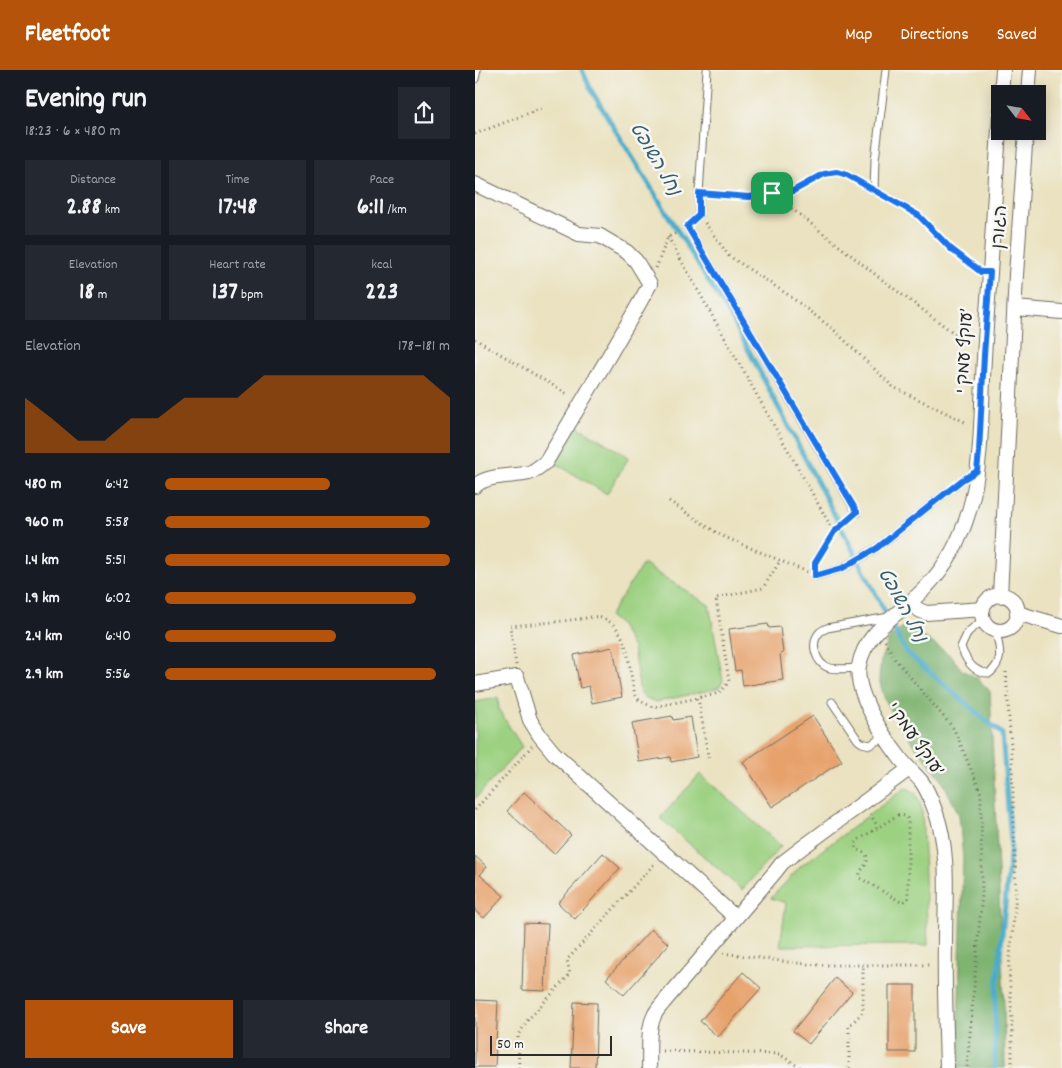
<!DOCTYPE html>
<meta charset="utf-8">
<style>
body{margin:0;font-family:Dekko,"Playpen Sans Hebrew",sans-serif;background:#242831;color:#f1f3f6;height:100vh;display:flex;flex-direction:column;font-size:19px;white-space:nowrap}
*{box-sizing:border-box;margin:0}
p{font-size:16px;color:#9ea1a6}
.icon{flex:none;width:28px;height:28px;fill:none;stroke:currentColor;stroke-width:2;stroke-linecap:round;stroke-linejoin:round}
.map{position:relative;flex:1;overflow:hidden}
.side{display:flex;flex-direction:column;background:#171b24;width:475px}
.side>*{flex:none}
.needle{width:32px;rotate:121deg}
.buttons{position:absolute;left:516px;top:15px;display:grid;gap:10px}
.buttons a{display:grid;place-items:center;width:55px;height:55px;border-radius:0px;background:#171b24;box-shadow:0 2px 12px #0003;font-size:25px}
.scale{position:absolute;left:15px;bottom:12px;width:122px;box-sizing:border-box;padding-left:5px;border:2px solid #2b2b2b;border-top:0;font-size:14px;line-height:18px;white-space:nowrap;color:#2b2b2b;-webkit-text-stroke:4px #f6f6f2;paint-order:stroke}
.pin{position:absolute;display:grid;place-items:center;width:42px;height:42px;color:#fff;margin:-21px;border-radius:10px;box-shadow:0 2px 8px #0006}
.round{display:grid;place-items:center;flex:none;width:52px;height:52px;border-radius:0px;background:#242831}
.headline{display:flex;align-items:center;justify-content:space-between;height:85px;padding:0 25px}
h1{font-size:28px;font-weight:800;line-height:38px}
.stats{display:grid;grid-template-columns:repeat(3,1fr);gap:8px;height:85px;padding:5px 25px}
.stats div{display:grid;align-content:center;border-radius:0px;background:#242831;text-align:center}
.stats b{font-size:25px;font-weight:800}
.stats small{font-size:14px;font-weight:400}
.stats p{font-size:14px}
.chart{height:140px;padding:10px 25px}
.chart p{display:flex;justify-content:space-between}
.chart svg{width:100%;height:90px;margin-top:5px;fill:#b45309;opacity:.7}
.button{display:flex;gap:10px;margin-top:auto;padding:10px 25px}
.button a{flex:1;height:58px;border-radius:0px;background:#b45309;color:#fff;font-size:20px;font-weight:800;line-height:58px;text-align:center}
.button a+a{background:#242831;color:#f1f3f6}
ul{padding:0 25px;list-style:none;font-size:16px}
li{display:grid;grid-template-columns:80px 60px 1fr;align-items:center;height:38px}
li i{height:12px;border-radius:6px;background:#b45309}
header{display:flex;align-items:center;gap:30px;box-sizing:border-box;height:70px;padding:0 25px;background:#b45309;color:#fff}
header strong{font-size:24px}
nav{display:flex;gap:28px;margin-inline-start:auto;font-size:18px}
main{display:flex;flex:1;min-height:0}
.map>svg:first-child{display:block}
</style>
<header>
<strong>Fleetfoot</strong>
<nav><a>Map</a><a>Directions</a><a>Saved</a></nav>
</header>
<main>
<section class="side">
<div class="headline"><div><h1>Evening run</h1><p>18:23 · 6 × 480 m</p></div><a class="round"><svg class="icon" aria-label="share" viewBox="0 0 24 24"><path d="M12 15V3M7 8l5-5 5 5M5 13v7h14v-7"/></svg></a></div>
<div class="stats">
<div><p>Distance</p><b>2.88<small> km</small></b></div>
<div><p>Time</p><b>17:48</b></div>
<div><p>Pace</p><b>6:11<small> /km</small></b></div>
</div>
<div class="stats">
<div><p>Elevation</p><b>18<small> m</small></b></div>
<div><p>Heart rate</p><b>137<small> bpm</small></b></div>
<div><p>kcal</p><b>223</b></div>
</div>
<div class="chart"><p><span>Elevation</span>178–181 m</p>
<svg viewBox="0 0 160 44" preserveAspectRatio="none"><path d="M0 44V17L10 27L20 38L30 38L40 27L50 27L60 17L70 17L80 17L90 6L100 6L110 6L120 6L130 6L140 6L150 6L160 17V44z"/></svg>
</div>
<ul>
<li><b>480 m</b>6:42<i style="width:58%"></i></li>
<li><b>960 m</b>5:58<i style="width:93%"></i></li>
<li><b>1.4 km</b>5:51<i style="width:100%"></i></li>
<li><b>1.9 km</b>6:02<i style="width:88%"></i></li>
<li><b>2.4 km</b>6:40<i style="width:60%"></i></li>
<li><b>2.9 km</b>5:56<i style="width:95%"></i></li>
</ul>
<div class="button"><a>Save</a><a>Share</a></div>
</section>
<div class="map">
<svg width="587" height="998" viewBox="0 0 587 998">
<rect width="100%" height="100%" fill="#f6f6f2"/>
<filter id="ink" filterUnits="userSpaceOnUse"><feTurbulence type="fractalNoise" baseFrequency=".02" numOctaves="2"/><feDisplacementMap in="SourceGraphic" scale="10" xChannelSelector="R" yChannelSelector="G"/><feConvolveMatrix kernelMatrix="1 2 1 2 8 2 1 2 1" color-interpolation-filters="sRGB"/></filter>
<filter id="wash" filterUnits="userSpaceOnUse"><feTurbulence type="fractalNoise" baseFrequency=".0096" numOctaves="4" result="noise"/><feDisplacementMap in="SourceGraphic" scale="20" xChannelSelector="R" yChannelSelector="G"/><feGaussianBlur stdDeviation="1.12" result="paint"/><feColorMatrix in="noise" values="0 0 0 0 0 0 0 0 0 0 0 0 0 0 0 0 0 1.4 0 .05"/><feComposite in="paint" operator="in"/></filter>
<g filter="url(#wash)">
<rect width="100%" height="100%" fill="#eae2c0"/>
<!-- green -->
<path fill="#9dd182" stroke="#647e56" d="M 102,356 L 154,387 L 132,424 L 80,393 Z
M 168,494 L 234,535 L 248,611 L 244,617 L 236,620 L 181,632 L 171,628 L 165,622 L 158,578 L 144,554 L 134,546 Z
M 23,628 L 24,640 L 47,677 L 0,729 L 0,632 Z
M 225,704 L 306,776 L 267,820 L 185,748 Z
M 430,718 C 442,720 443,728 447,739 L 453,875 L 305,876 L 311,833 L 296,828 L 326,796 Z"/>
<!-- forest -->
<path fill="#7eb370" stroke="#546f4e" d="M 429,556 L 453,570 L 475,585 L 487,600 L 503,609 L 515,621 L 529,934 L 530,998 L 482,998 L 488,789 L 484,745 L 466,708 L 438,673 L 419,646 L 409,627 L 404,609 L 406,589 L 415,567 Z"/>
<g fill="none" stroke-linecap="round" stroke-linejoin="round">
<!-- stream -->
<path stroke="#4aabc9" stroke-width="5" d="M 107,0 L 116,20 L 260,254 L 431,582 L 527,664 L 536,774 L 520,935 L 520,998"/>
</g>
<g id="blocks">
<!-- building -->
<path fill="#e7a26c" d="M 293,554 L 294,558 L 305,557 L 308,583 L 305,584 L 308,610 L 268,616 L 266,600 L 260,601 L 254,559 Z
M 138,577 L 147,627 L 117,633 L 114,616 L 105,618 L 99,585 Z
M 197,646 L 198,650 L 216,647 L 222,687 L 196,692 L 195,687 L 164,692 L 157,653 Z
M 338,646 L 367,691 L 297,737 L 268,692 Z
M 49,722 L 96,765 L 79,784 L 32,741 Z
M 128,783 L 145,798 L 100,849 L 83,833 Z
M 0,786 L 12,797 L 5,805 L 29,826 L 9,848 L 0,841 Z
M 49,853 L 73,854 L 70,921 L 47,920 Z
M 176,859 L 194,874 L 149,925 L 131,909 Z
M 268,902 L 286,918 L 243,967 L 225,951 Z
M 360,908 L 377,922 L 334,974 L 318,961 Z
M 414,915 L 440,915 L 440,982 L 414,982 Z
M 0,930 L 23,931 L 20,997 L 0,997 Z
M 99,932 L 122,933 L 120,998 L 96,998 Z"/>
</g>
</g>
<g filter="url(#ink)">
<use href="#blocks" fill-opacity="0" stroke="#6e6b5f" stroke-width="1"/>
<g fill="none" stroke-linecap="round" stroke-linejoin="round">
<defs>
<path id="service" d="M 232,0 L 224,123 L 224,145 L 212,156 L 382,443
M 0,9 L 2,0
M 399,120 L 400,90 L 411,0
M 341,506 L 368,498 L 402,478 L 487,410 L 502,401
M 508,550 L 493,562 L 486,577 C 491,591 499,604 515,603 C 530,589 524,579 521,561
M 383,598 C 375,598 363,600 355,598 C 341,595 334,573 345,562 C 346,561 350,559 352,558 L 414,547
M 357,632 L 383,670 L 387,673 L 395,675 L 410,666"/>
<path id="minor" d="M 526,24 L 528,0
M 553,24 L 555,0
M 0,114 L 104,164 L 125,166 L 152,182 L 161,191 L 175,214 C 142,274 106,333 71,392 C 66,395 60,401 54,403 C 38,407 13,404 0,416
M 540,238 L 587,242
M507 543a18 18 0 1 1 36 0a18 18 0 1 1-36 0Z
M 525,526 L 541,205 L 551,61
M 435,533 L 444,540 L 451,543 L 508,539
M 542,543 L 587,556
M 0,614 L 42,607 L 55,650 L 65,666 L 79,683 L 261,848
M 174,998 C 175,983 172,960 179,946 C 181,941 185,937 188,933 L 300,802 L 307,793 L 328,777 L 434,699
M 472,998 C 471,955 469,913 470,870 C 470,829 475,782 461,743 C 457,732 453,720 446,711 C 439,703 431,696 425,688 C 409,667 379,622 384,596 C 390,559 429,542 452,516 C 472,495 486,468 494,441 C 508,395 506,336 509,288 C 511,249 515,210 517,171 C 520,128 522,86 525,43"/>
</defs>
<!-- service casing -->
<use href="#service" stroke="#6e6b5f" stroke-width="9"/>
<!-- minor casing -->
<use href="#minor" stroke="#6e6b5f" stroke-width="16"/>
<!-- path -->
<path stroke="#6e6b5f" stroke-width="3" stroke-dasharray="1 4" stroke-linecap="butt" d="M 0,64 L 70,37
M 297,123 L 410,212 L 495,275
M 234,124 L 274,127 L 297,123 L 307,123 L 318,121 L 349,104 L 362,101 L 372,105 L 389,114
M 408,125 L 443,145 L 477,179 L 501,198
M 230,153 L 254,186 L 312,224 L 358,259 L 418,317 L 492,353
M 193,167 L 359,462
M 181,198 L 193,167 L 203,162
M 0,269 L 94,325
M 194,431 L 245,465 L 332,502
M 340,496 L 339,493 L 359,462 L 374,450
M 410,571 L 420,589 L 479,659 L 506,723 L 507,824 L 492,998
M 41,595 L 35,556 C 58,554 81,552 104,549 C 110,549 116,546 123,547 C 151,553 153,586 157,610 C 158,616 159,623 162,628 C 166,633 174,635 179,637 L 237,625 C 246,622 249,619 254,611 L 241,528 L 288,518 L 305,491
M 531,602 L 537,692 L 541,825 L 534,897 L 537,953 L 537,998
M 223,628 L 234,691
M 0,740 L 57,676
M 395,744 L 403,757
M 423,745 L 431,746 L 433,750 L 433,828 L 430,831 L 426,832 L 385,808 C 383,797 396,797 391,784 L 381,779 L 380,774 L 383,770 Z
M 248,883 L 313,892 L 341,895 L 456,895
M 188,981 L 304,984 L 326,998
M 44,998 L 43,967 L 51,952 L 95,904 L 92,890 L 179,794
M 374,998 L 374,956 L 388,942 L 388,895"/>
<!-- service -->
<use href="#service" stroke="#fff" stroke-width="7"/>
<!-- minor -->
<use href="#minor" stroke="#fff" stroke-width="14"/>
</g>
</g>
<g fill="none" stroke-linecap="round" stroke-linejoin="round" filter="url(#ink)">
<defs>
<path id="route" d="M 362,102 L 372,105 L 443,145 L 476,179 L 506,202 L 515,202 L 509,285 L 504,382 L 502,401 L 487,410 L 402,478 L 368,498 L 340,506 L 340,493 L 359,462 L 382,442 L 212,156 L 224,145 L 224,123 L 274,127 L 297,123 L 307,123 L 318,121 L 349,104 Z"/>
</defs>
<!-- route casing -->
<use href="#route" stroke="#fff" stroke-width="10"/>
<!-- route -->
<use href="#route" stroke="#1a73e8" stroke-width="6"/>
</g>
<g text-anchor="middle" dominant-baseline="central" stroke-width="5" stroke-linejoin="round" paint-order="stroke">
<!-- street labels -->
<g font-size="18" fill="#2b2b2b" stroke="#f6f6f2">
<text transform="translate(526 157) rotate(-86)">הגורן</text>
<text transform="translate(491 281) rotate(-87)">עוקף עמק י’</text>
<text transform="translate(439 670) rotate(55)">עוקף עמק י’</text>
</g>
<!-- water labels -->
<g font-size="19" font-style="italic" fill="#375e6a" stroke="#f6f6f2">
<text transform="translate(179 90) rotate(59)">נחל השופט</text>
<text transform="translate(426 536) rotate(61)">נחל השופט</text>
</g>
</g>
</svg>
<div class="buttons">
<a><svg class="needle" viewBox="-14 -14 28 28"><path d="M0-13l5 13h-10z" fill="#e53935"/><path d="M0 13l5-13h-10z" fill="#9ea1a6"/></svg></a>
</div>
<div class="scale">50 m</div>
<div class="pin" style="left:297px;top:123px;background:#1e9e55"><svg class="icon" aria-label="arrive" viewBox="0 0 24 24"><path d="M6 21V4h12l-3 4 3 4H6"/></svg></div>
</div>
</main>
